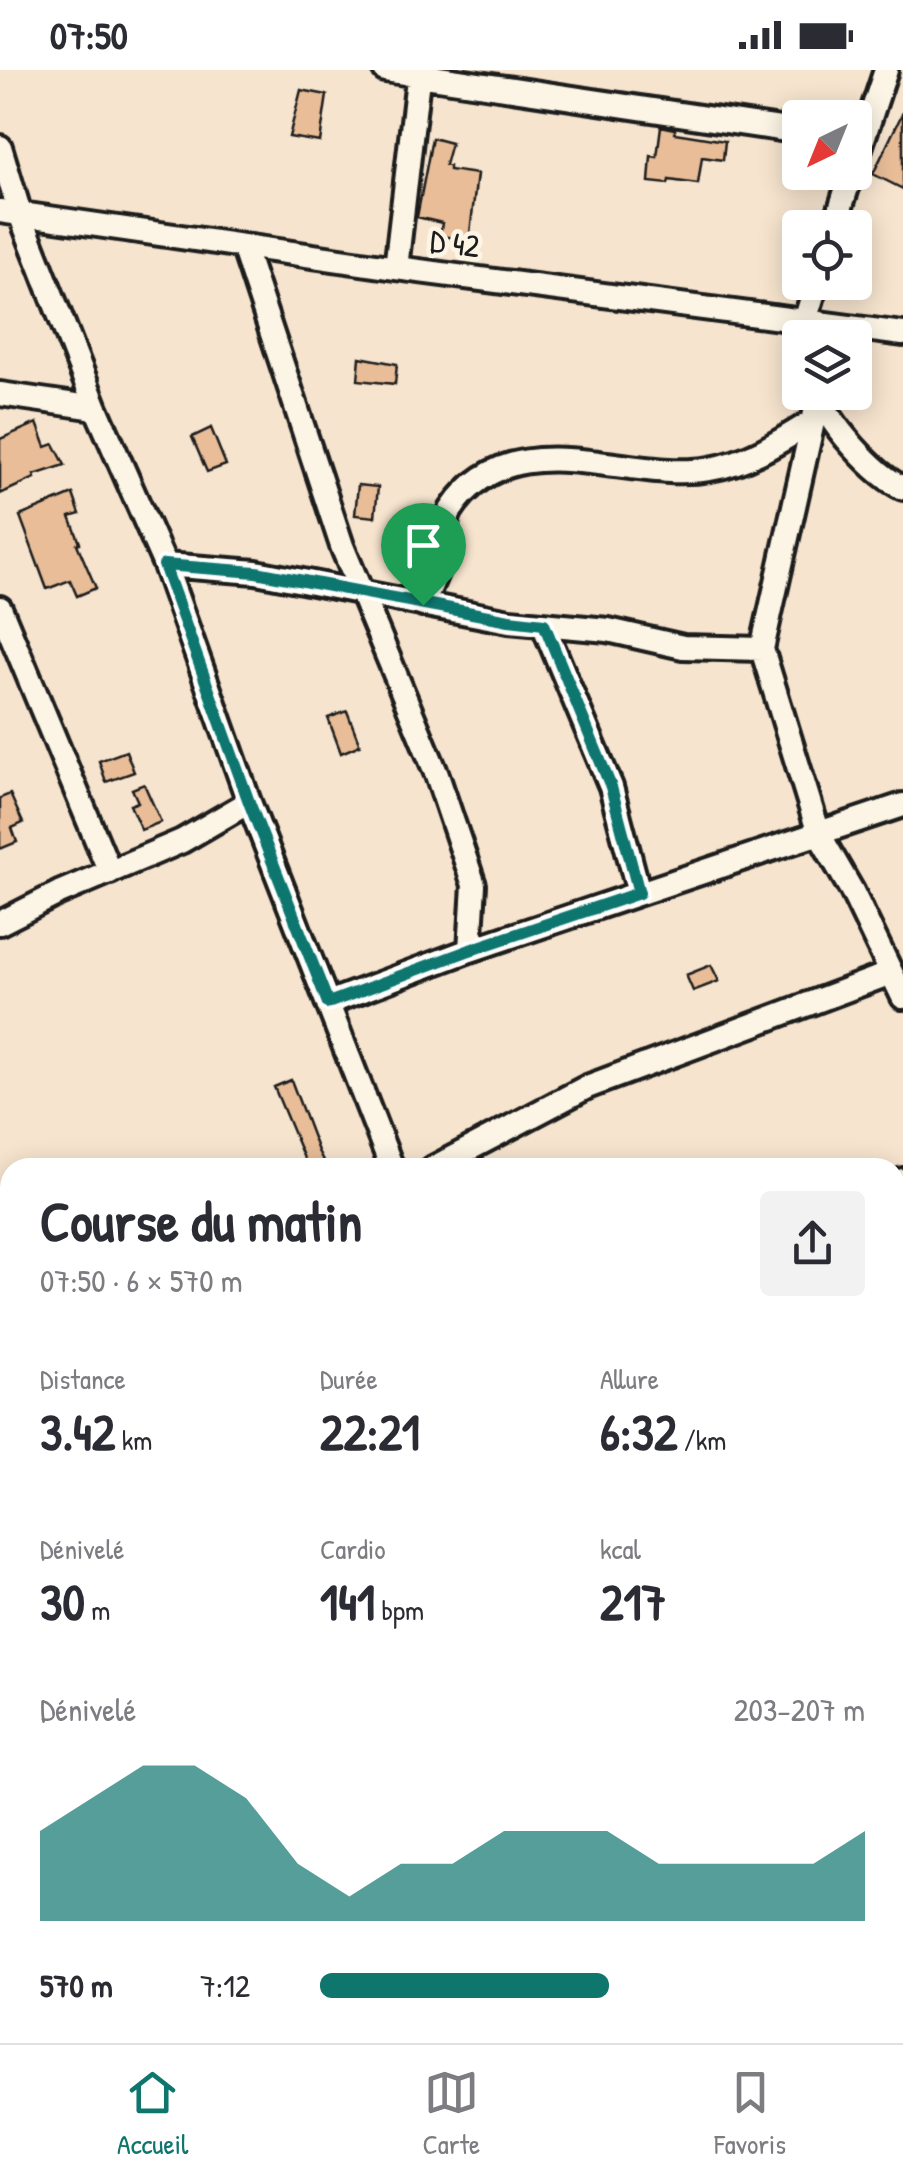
<!DOCTYPE html>
<html lang="fr">
<meta charset="utf-8">
<style>
body{margin:0;font-family:"Patrick Hand",sans-serif;background:#f2f2f3;color:#2b2b33;height:100vh;display:flex;flex-direction:column;font-size:38px;white-space:nowrap}
*{box-sizing:border-box;margin:0}
p{font-size:32px;color:#7c7c81}
.icon{flex:none;width:55px;height:55px;fill:none;stroke:currentColor;stroke-width:2;stroke-linecap:round;stroke-linejoin:round}
.map{position:relative;flex:1;overflow:hidden}
.sheet{position:absolute;left:0px;top:1088px;width:905px;height:888px;display:flex;flex-direction:column;background:#fff;border-radius:30px 30px 0 0;box-shadow:0 5px 25px #0003}
.sheet>*{flex:none}
.needle{width:65px;rotate:223deg}
.buttons{position:absolute;left:782px;top:30px;display:grid;gap:20px}
.buttons a{display:grid;place-items:center;width:90px;height:90px;border-radius:10px;background:#fff;box-shadow:0 5px 25px #0003;font-size:50px}
.pin{position:absolute;display:grid;place-items:center;width:85px;height:85px;color:#fff;margin:-102px -42px;border-radius:50% 50% 50% 0;rotate:-45deg;box-shadow:0 0 10px #0007}
.pin .icon{rotate:45deg}
.round{display:grid;place-items:center;flex:none;width:105px;height:105px;border-radius:10px;background:#f2f2f3}
.headline{display:flex;align-items:center;justify-content:space-between;height:170px;padding:0 40px}
h1{font-size:55px;font-weight:700;line-height:75px}
.stats{display:grid;grid-template-columns:repeat(3,1fr);gap:15px;height:170px;padding:10px 40px}
.stats div{display:grid;align-content:center}
.stats b{font-size:50px;font-weight:700}
.stats small{font-size:28px;font-weight:400}
.stats p{font-size:28px}
.chart{height:280px;padding:20px 40px}
.chart p{display:flex;justify-content:space-between}
.chart svg{width:100%;height:180px;margin-top:10px;fill:#0f766e;opacity:.7}
ul{padding:0 40px;list-style:none;font-size:32px}
li{display:grid;grid-template-columns:160px 120px 1fr;align-items:center;height:75px}
li i{height:25px;border-radius:12px;background:#0f766e}
.status{display:flex;justify-content:space-between;align-items:center;height:70px;padding:0 50px;background:#fff;direction:ltr}
.status svg{height:28px;fill:currentColor}
.tabs{display:flex;justify-content:space-around;align-items:center;height:140px;border-top:2px solid #e1e1e2;background:#fff;font-size:28px;color:#7c7c81}
.tabs a{display:grid;justify-items:center;gap:5px}
.tabs .selected{color:#0f766e}
.map>svg:first-child{display:block}
</style>
<div class="status"><b>07:50</b><svg viewBox="0 0 49 12"><path d="M0 12V9h3v3zM5 12V6h3v6zM10 12V3h3v9zM15 12V0h3v12zM26 1h20v11H26zM47 4h2v5h-2z"/></svg></div>
<div class="map">
<svg width="903" height="1973" viewBox="0 0 903 1973">
<rect width="100%" height="100%" fill="#f6e4ce"/>
<filter id="ink" filterUnits="userSpaceOnUse"><feTurbulence type="fractalNoise" baseFrequency=".01" numOctaves="2"/><feDisplacementMap in="SourceGraphic" scale="20" xChannelSelector="R" yChannelSelector="G"/><feConvolveMatrix kernelMatrix="1 2 1 2 8 2 1 2 1" color-interpolation-filters="sRGB"/></filter>
<g filter="url(#ink)">
<!-- building -->
<path fill="#e8bd98" stroke="#1c1c1c" stroke-width="2.5" d="M 301,20 L 327,25 L 320,72 L 289,67 Z
M 903,42 L 903,119 L 873,104 Z
M 661,56 L 675,59 L 675,63 L 725,71 L 723,90 L 702,87 L 698,114 L 669,110 L 668,114 L 649,112 L 651,86 L 657,87 Z
M 432,68 L 451,73 L 445,95 L 449,96 L 449,100 L 477,104 L 468,180 L 455,179 L 456,168 L 440,166 L 442,153 L 417,147 Z
M 360,287 L 397,294 L 395,314 L 358,310 Z
M 37,353 L 46,377 L 54,374 L 65,395 L 34,405 L 35,408 L 0,424 L 0,369 Z
M 211,358 L 226,395 L 207,402 L 192,367 Z
M 358,415 L 378,417 L 375,447 L 355,445 Z
M 73,424 L 80,444 L 70,447 L 80,473 L 77,474 L 96,518 L 77,526 L 70,510 L 47,519 L 20,446 Z
M 347,641 L 360,675 L 341,683 L 328,648 Z
M 126,681 L 134,702 L 106,712 L 99,691 Z
M 144,714 L 161,752 L 141,760 L 130,735 L 138,732 L 132,719 Z
M 10,724 L 23,753 L 12,758 L 17,772 L 0,779 L 0,728 Z
M 711,895 L 719,911 L 693,921 L 686,905 Z
M 291,1010 L 318,1081 L 327,1098 L 308,1098 L 274,1017 Z"/>
<g fill="none" stroke-linecap="round" stroke-linejoin="round">
<defs>
<path id="minor" d="M 385,0 L 800,62
M 0,77 L 20,144 L 96,338 L 165,495 L 249,732 L 392,1098
M 855,93 L 886,0
M 0,141 L 396,198 L 903,264
M 834,158 L 852,102
M 243,176 L 342,476 L 437,705 L 474,815 L 470,880
M 396,198 L 419,0
M 808,268 L 805,251 L 817,212
M 819,322 C 826,352 875,405 903,418
M 0,324 L 96,338
M 165,495 L 256,502 L 509,551 L 608,560 L 683,577 L 762,579 L 819,764 L 852,821 L 903,927
M 423,535 C 429,518 438,501 442,485 C 446,470 443,453 451,440 C 512,347 626,414 710,399 C 747,393 781,371 813,351
M 0,538 L 110,802
M 543,554 L 611,717 L 639,823
M 762,579 L 819,325
M 0,853 L 59,823 L 182,771 L 249,732
M 328,933 L 470,880 L 903,735
M 433,1098 L 587,1017 L 891,903
M 895,1113 L 903,1110
M 0,1266 L 10,1267
M 895,1416 L 903,1434
M 895,1616 L 903,1613
M 895,1901 L 903,1923
M 728,1965 L 731,1973
M 450,1973 L 455,1965"/>
</defs>
<!-- minor casing -->
<use href="#minor" stroke="#1c1c1c" stroke-width="30"/>
<!-- minor -->
<use href="#minor" stroke="#fcf5e5" stroke-width="22"/>
</g>
</g>
<g fill="none" stroke-linecap="round" stroke-linejoin="round" filter="url(#ink)">
<defs>
<path id="route" d="M 164,495 L 256,502 L 509,550 L 544,554 L 611,717 L 639,823 L 470,880 L 328,933 L 249,732 Z"/>
</defs>
<!-- route casing -->
<use href="#route" stroke="#fff" stroke-width="20"/>
<!-- route -->
<use href="#route" stroke="#0f766e" stroke-width="12"/>
</g>
<g text-anchor="middle" dominant-baseline="central" stroke-width="9" stroke-linejoin="round" paint-order="stroke">
<!-- street labels -->
<g font-size="32" fill="#1c1c1c" stroke="#fcf5e5">
<text transform="translate(455 173) rotate(7)">D 42</text>
</g>
</g>
</svg>
<div class="buttons">
<a><svg class="needle" viewBox="-14 -14 28 28"><path d="M0-13l5 13h-10z" fill="#e53935"/><path d="M0 13l5-13h-10z" fill="#7c7c81"/></svg></a>
<a><svg class="icon" aria-label="locate" viewBox="0 0 24 24"><circle cx="12" cy="12" r="6"/><path d="M12 2v4M12 18v4M2 12h4M18 12h4"/></svg></a>
<a><svg class="icon" aria-label="layers" viewBox="0 0 24 24"><path d="M12 4l9 5-9 5-9-5zM3 14l9 5 9-5"/></svg></a>
</div>
<div class="pin" style="left:423px;top:535px;background:#1e9e55"><svg class="icon" aria-label="arrive" viewBox="0 0 24 24"><path d="M6 21V4h12l-3 4 3 4H6"/></svg></div>
<section class="sheet">
<div class="headline"><div><h1>Course du matin</h1><p>07:50 · 6 × 570 m</p></div><a class="round"><svg class="icon" aria-label="share" viewBox="0 0 24 24"><path d="M12 15V3M7 8l5-5 5 5M5 13v7h14v-7"/></svg></a></div>
<div class="stats">
<div><p>Distance</p><b>3.42<small> km</small></b></div>
<div><p>Durée</p><b>22:21</b></div>
<div><p>Allure</p><b>6:32<small> /km</small></b></div>
</div>
<div class="stats">
<div><p>Dénivelé</p><b>30<small> m</small></b></div>
<div><p>Cardio</p><b>141<small> bpm</small></b></div>
<div><p>kcal</p><b>217</b></div>
</div>
<div class="chart"><p><span>Dénivelé</span>203–207 m</p>
<svg viewBox="0 0 160 44" preserveAspectRatio="none"><path d="M0 44V22L10 14L20 6L30 6L40 14L50 30L60 38L70 30L80 30L90 22L100 22L110 22L120 30L130 30L140 30L150 30L160 22V44z"/></svg>
</div>
<ul>
<li><b>570 m</b>7:12<i style="width:53%"></i></li>
</ul>
</section>
</div>
<nav class="tabs">
<a class="selected"><svg class="icon" aria-label="home" viewBox="0 0 24 24"><path d="M3 11l9-7 9 7M6 9v11h12V9"/></svg>Accueil</a>
<a><svg class="icon" aria-label="map" viewBox="0 0 24 24"><path d="M3 6l6-2 6 2 6-2v14l-6 2-6-2-6 2zM9 4v14M15 6v14"/></svg>Carte</a>
<a><svg class="icon" aria-label="saved" viewBox="0 0 24 24"><path d="M7 4h10v16l-5-4-5 4z"/></svg>Favoris</a>
</nav>
